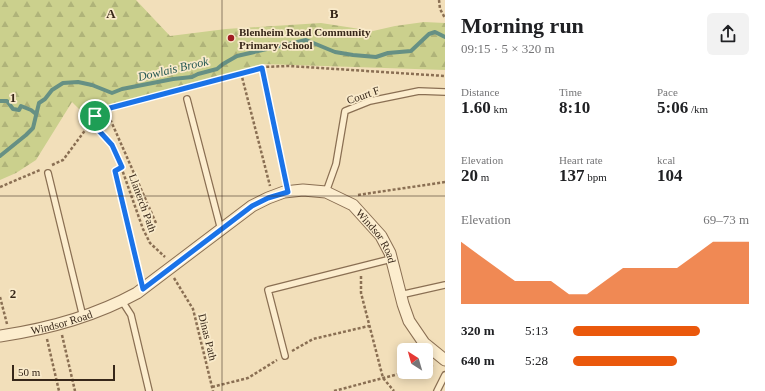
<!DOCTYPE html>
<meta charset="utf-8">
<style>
body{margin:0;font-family:Georgia,serif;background:#f2f2f2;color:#202124;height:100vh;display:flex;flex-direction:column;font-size:15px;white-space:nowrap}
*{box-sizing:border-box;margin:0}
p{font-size:13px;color:#757577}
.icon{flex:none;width:22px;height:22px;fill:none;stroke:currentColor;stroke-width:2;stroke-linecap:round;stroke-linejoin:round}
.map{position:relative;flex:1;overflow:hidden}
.sheet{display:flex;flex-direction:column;background:#fff;width:320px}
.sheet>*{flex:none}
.needle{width:26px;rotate:323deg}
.buttons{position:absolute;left:397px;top:343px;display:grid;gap:8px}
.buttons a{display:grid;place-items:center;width:36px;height:36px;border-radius:6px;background:#fff;box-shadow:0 2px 10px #0003;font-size:20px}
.scale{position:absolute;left:12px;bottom:10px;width:103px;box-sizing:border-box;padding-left:4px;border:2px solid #372719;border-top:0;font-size:11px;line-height:14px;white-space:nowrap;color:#372719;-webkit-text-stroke:3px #f9eaca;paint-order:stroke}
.pin{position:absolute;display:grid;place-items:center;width:34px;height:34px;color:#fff;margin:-17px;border:2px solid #fff;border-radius:50%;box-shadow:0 1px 4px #0007}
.round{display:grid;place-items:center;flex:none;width:42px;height:42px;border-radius:6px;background:#f2f2f2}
.head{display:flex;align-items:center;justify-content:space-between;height:68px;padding:0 16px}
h1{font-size:22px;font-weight:700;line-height:30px}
.metrics{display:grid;grid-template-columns:repeat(3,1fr);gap:6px;height:68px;padding:4px 16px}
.metrics div{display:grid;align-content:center}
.metrics b{font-size:17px;font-weight:700}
.metrics small{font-size:11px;font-weight:400}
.metrics p{font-size:11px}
.chart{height:112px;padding:8px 16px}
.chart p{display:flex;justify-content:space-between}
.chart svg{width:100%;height:72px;margin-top:4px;fill:#ea580c;opacity:.7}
ul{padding:0 16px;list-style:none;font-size:13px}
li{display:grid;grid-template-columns:64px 48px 1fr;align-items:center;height:30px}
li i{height:10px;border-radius:5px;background:#ea580c}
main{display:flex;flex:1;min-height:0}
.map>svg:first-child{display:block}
</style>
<main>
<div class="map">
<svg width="445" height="391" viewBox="0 0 445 391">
<defs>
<pattern id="forest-firs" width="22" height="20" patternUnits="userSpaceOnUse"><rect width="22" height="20" fill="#cbd08d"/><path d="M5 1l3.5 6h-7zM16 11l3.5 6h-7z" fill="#afb379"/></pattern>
</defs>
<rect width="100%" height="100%" fill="#f2dfba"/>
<!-- forest -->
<path fill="url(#forest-firs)" d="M 0,0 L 136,0 L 170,36 L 226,29 L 321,23 L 373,31 L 395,26 L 424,22 L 445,23 L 445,70 L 263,64 L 110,105 L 88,118 L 72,102 L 36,160 L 16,173 L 0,180 Z"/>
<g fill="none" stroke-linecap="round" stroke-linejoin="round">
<!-- stream -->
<path stroke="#669084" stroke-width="4" d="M 0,101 L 7,101 L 13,109 L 19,110 L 21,106 L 31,110 L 36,114
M 0,156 L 26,135 L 33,128 L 39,103 L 45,99 L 52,90 L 63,83 L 78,82 L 92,85 L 112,93 L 122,89 L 173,79 L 192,77 L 198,74 L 217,69 L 223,64 L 237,56 L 306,40 L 335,52 L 353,55 L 376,57 L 388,53 L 411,51 L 429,34 L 435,32 L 445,37"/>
<defs>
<path id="service" d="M 187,99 L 221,230
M 48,173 L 83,317
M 326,192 L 336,164 L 345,111 L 370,101 L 419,91 L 445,92
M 400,295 L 445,285
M 122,301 L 131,315 L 149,391
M 285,356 L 268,290 L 391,259
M 437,391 L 445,375"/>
<g id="minor">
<path id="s1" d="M 0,336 C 48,329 95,316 137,293 L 252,206 L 268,198 L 284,192 L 303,190 L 326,192 L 353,205 L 381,236 L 390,253 L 403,304 L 409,321 L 424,343 L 445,360"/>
</g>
</defs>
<!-- service casing -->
<use href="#service" stroke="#8a6f53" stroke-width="8"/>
<!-- minor casing -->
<use href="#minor" stroke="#8a6f53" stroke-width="13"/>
<!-- path -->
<path stroke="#8a6f53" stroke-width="2.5" stroke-dasharray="3 2" stroke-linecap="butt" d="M 439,0 L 440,9 L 445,18
M 262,67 L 285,181
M 241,73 L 270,186
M 91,122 L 112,145 L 118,158 L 143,229 L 150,243 L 165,257
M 96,128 L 111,121 L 156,223
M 52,165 L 63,160 L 95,117 L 109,108 L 262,67 L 289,66 L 445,76
M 122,167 L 115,171 L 140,276
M 0,187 L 40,170
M 358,195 L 445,182
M 361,276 L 361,293 L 383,378 L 394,391
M 174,278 L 193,309 L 213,391
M 0,297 L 7,324
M 62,335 L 75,391
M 47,339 L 59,391
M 292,351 L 313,339 L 369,326
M 426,367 L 433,365
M 212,387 L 248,378 L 277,360
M 334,391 L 406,372"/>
<!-- service -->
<use href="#service" stroke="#fcedce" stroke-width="5.5"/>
<!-- minor -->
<use href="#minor" stroke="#fcedce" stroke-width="11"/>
</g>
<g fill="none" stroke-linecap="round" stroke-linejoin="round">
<defs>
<path id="route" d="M 262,68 L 288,192 L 268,198 L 252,206 L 143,289 L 115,171 L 122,167 L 112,145 L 91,122 L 95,116 L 110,108 Z"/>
</defs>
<!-- route casing -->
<use href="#route" stroke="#fff" stroke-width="8"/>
<!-- route -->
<use href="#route" stroke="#1a73e8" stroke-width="5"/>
</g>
<!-- grid -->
<path fill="none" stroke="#372719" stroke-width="1" stroke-opacity="0.55" d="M 222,0 L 222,391M 0,196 L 445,196"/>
<!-- markers -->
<circle fill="#9f1d22" stroke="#f9eaca" stroke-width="1.5" cx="231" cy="38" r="4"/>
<g text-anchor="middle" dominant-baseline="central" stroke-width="3.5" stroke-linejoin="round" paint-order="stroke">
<!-- poi labels -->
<g font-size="11" font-weight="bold" fill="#372719" stroke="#f9eaca" text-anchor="start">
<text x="239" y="32">Blenheim Road Community<tspan x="239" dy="13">Primary School</tspan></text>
</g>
<!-- street labels -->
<g font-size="11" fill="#372719" stroke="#f9eaca">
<text transform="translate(363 95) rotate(-19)">Court F</text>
<text transform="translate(143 203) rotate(70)">Llanerch Path</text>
<text stroke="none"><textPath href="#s1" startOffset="435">Windsor Road</textPath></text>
<text stroke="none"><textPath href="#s1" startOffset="63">Windsor Road</textPath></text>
<text transform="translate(208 337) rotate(76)">Dinas Path</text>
</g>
<!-- water labels -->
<g font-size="12" font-style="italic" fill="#275954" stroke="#f9eaca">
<text transform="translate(173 69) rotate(-13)">Dowlais Brook</text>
</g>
</g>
<g font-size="13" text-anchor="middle" font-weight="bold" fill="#372719" stroke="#f9eaca" stroke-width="3.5" stroke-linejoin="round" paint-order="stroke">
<text x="111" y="18">A</text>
<text x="334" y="18">B</text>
<text x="13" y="102">1</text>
<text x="13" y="298">2</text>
</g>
</svg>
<div class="buttons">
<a><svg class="needle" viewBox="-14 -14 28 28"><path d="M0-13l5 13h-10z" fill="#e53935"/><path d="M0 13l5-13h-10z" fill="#757577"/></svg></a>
</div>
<div class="scale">50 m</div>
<div class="pin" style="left:95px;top:116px;background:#1e9e55"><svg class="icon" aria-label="arrive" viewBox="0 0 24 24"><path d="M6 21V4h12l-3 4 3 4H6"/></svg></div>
</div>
<section class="sheet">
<div class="head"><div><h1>Morning run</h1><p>09:15 · 5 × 320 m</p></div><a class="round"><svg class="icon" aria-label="share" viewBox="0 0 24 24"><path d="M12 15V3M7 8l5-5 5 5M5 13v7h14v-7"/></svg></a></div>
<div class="metrics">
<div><p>Distance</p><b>1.60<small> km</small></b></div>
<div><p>Time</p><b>8:10</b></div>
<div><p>Pace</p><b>5:06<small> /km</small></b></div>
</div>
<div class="metrics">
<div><p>Elevation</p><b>20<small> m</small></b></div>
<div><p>Heart rate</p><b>137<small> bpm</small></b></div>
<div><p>kcal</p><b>104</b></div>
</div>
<div class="chart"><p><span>Elevation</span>69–73 m</p>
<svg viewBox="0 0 160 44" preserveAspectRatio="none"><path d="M0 44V6L10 14L20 22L30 30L40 30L50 30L60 38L70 38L80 30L90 22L100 22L110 22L120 22L130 14L140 6L150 6L160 6V44z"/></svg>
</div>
<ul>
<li><b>320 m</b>5:13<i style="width:72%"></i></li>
<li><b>640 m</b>5:28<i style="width:59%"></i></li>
</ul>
</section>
</main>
